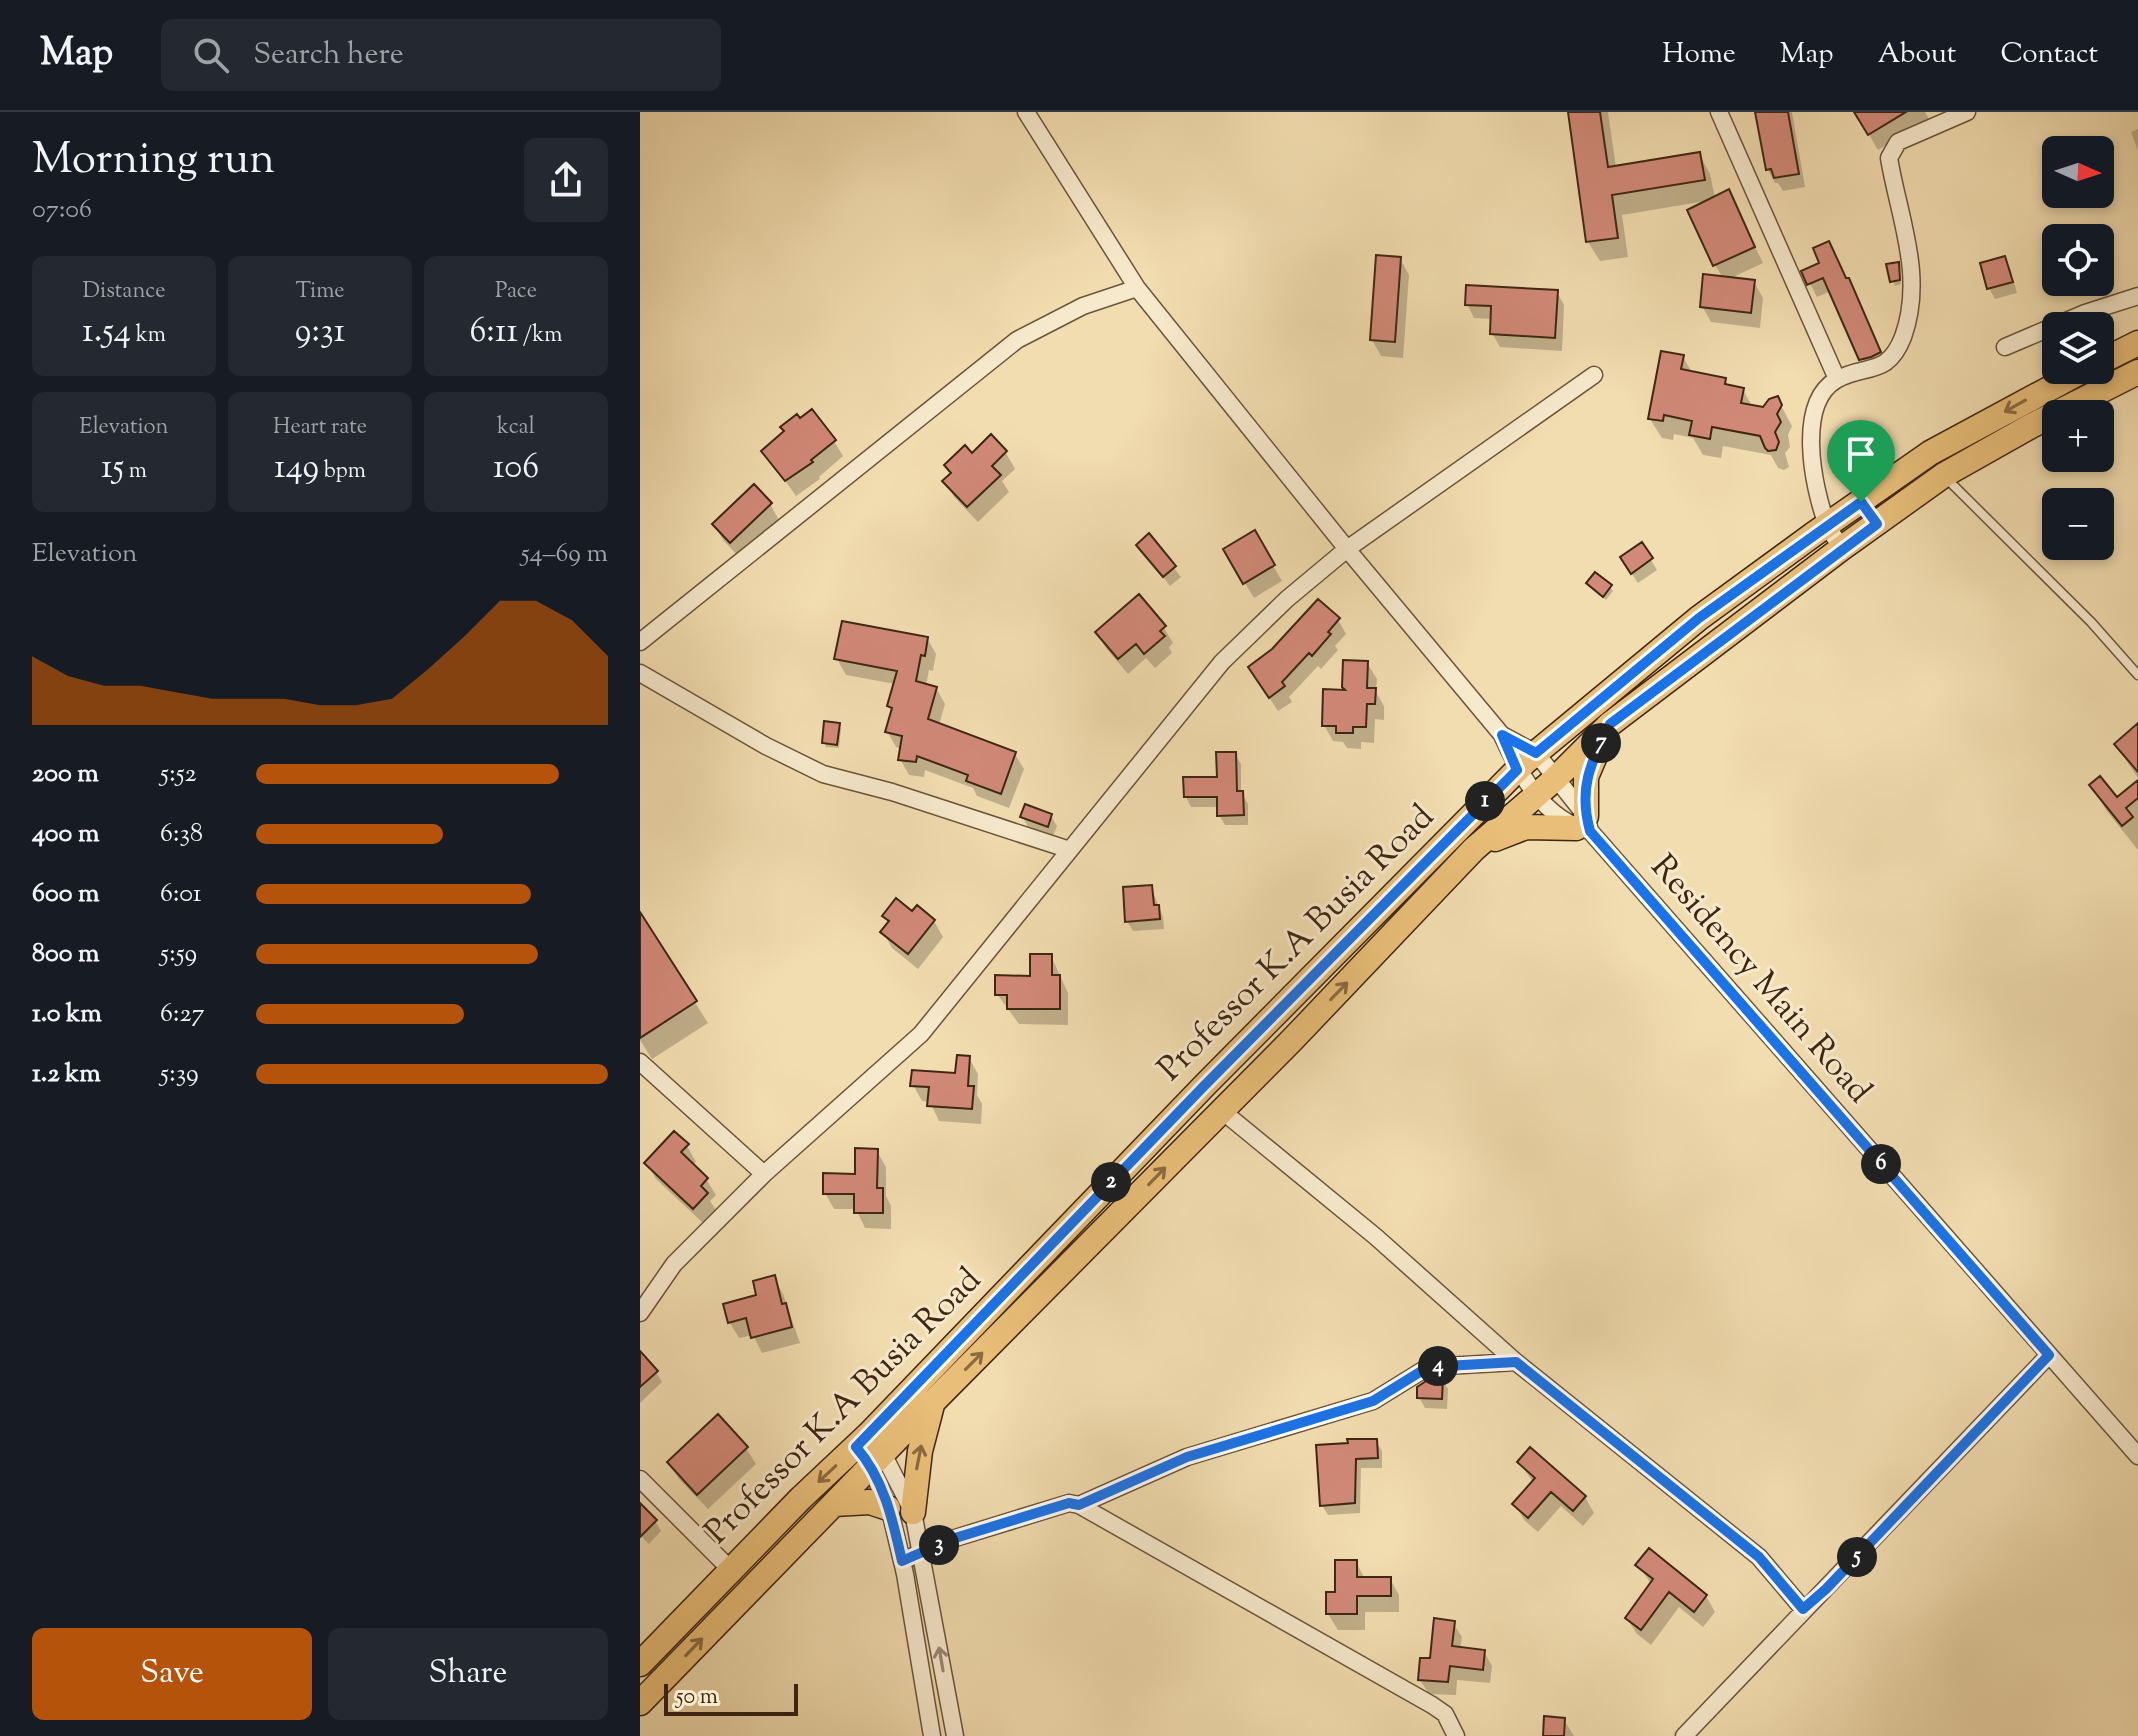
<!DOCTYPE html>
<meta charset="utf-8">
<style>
body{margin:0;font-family:"Sorts Mill Goudy",serif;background:#242831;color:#f1f3f6;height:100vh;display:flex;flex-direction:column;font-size:30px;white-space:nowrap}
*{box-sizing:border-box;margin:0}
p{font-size:26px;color:#9ea1a6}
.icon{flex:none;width:44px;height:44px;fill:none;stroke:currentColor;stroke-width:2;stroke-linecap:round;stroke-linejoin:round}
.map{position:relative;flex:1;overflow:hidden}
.details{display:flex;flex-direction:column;background:#171b24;width:640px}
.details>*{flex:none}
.needle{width:52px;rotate:93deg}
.tools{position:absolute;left:1402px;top:24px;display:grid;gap:16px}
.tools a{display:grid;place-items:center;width:72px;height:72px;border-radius:12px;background:#171b24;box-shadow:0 4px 12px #0003;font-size:40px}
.scale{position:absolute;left:24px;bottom:20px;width:134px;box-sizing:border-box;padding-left:8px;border:4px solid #3e2612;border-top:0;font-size:22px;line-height:28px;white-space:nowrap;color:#3e2612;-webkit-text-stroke:6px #f7e9cc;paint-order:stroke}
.pin{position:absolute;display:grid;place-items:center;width:68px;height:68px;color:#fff;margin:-82px -34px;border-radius:50% 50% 50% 0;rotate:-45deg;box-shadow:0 0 8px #0007}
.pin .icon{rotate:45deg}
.km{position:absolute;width:40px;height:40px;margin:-20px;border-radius:50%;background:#222;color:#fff;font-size:22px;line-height:40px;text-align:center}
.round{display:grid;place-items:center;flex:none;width:84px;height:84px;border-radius:12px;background:#242831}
.head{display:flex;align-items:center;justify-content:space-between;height:136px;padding:0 32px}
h1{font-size:44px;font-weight:600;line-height:60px}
.stats{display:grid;grid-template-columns:repeat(3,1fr);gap:12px;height:136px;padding:8px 32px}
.stats div{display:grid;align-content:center;border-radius:12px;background:#242831;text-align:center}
.stats b{font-size:34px;font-weight:600}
.stats small{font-size:22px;font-weight:400}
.stats p{font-size:22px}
.chart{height:224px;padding:16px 32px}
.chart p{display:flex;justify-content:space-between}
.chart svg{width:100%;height:144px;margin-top:8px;fill:#b45309;opacity:.7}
.primary-button{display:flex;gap:16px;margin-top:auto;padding:16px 32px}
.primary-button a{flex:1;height:92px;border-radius:12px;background:#b45309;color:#fff;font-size:32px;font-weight:600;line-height:92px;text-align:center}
.primary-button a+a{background:#242831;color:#f1f3f6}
ul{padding:0 32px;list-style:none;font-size:26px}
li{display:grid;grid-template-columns:128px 96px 1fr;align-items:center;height:60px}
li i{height:20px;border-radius:10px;background:#b45309}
header{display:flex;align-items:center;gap:48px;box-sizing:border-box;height:112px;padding:0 40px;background:#171b24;border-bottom:2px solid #363941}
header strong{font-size:38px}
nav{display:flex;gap:44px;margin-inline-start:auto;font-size:28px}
.search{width:560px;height:72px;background:#242831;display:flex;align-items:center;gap:20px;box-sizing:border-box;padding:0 28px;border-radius:12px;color:#9ea1a6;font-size:30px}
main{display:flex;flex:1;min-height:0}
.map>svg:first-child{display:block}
</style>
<header>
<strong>Map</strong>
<div class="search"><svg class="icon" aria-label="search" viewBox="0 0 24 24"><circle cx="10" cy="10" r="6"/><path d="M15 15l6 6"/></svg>Search here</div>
<nav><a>Home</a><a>Map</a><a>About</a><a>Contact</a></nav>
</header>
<main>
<section class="details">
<div class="head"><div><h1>Morning run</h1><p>07:06</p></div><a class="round"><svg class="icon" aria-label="share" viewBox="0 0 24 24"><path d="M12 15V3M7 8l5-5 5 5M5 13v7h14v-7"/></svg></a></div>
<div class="stats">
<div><p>Distance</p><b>1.54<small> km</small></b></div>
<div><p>Time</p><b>9:31</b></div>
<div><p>Pace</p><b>6:11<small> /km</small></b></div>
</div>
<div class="stats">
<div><p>Elevation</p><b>15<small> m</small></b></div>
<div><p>Heart rate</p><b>149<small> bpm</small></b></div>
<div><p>kcal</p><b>106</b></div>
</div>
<div class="chart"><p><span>Elevation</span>54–69 m</p>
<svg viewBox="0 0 160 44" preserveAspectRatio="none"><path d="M0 44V23L10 29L20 32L30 32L40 34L50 36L60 36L70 36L80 38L90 38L100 36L110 27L120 17L130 6L140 6L150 12L160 23V44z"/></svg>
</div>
<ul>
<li><b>200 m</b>5:52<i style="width:86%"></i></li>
<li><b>400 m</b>6:38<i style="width:53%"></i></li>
<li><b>600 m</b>6:01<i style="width:78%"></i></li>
<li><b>800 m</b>5:59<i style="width:80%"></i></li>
<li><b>1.0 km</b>6:27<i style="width:59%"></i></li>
<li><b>1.2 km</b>5:39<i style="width:100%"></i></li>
</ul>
<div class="primary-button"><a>Save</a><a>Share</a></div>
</section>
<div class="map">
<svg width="1498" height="1624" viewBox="0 0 1498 1624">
<rect width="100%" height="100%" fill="#f2ddb0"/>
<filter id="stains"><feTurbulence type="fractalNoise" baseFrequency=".0025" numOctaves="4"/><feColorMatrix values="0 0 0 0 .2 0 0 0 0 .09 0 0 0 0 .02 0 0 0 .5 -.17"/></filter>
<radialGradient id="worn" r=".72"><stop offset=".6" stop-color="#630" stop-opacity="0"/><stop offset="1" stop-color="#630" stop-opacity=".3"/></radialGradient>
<!-- shadow -->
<path fill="#0003" d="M 930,0 L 968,0 L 976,56 L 1059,42 L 1070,62 L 1075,86 L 1088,79 L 1123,151 L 1089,167 L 1114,170 L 1123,186 L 1120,216 L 1071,210 L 1062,194 L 1083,166 L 1075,153 L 1066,89 L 982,103 L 988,145 L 960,149 L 948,130 Z
M 1118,0 L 1152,0 L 1165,75 L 1143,79 L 1138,71 L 1135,71 L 1128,58 Z
M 1216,0 L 1285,0 L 1289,7 L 1238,38 Z
M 1498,17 L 1498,39 L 1491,20 Z
M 1460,50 L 1472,85 L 1461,89 L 1457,82 L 1460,82 Z
M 1364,146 L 1370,156 L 1377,181 L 1355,187 L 1349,176 L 1343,152 Z
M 760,147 L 769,163 L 763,246 L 741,244 L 732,228 Z
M 1258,152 L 1261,172 L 1255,174 L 1249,154 Z
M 1164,160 L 1208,168 L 1247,253 L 1229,260 L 1191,179 L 1177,185 Z
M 917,180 L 924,193 L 922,239 L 860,235 L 852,221 L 852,207 L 834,206 L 827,192 Z
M 1043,245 L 1053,262 L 1084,268 L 1089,275 L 1103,278 L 1112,294 L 1124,297 L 1137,286 L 1152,314 L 1148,323 L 1150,335 L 1145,341 L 1149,355 L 1144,358 L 1138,356 L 1131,343 L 1083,334 L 1081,346 L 1063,343 L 1053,326 L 1034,322 L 1033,328 L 1022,326 L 1010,307 Z
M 351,325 L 366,341 L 375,357 L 362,369 L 369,380 L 338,410 L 314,385 L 305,369 L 312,363 L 306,354 L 332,343 Z
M 194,329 L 203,344 L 179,365 L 180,367 L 156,384 L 124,339 Z
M 130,392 L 139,408 L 100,446 L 83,428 L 74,412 Z
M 614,421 L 642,469 L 614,486 L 585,438 Z
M 509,424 L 541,465 L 530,474 L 498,433 Z
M 1002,433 L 1017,458 L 998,471 L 988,456 Z
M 949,471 L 970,475 L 973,479 L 966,488 Z
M 499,485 L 524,516 L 533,531 L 529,535 L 532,541 L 515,556 L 506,546 L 488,562 L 466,536 L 457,520 Z
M 698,508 L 706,522 L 695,534 L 698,538 L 681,557 L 678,554 L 649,585 L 652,590 L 638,599 L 619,570 Z
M 287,526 L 296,542 L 293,559 L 289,558 L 286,574 L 296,576 L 305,592 L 299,613 L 375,642 L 384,657 L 369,696 L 337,684 L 333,676 L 285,658 L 284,665 L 269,663 L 260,647 L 262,637 L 256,635 L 247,619 L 252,600 L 249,594 L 255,572 L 206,563 L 197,547 Z
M 727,551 L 737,567 L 736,580 L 744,594 L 744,608 L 735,607 L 734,631 L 721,630 L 721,637 L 707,636 L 703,630 L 693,629 L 684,613 Z
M 199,613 L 201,617 L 199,636 L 186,635 L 184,630 Z
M 1498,619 L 1498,666 L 1476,633 Z
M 595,642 L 601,652 L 601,680 L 608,692 L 608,713 L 585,713 L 579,703 L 579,695 L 551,695 L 546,685 L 579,667 Z
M 1498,671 L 1498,738 L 1466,698 L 1451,673 L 1477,688 Z
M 382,704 L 411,704 L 417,714 L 413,724 L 388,715 Z
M 511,775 L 523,805 L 524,817 L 493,819 L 487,809 Z
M 273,801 L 294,809 L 303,825 L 278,857 L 252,836 L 243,820 L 249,812 L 244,804 Z
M 0,804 L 68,911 L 12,947 L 0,928 Z
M 411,844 L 428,881 L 428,913 L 379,912 L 357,882 L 392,866 Z
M 329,946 L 338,962 L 337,983 L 342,992 L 341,1012 L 299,1009 L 290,990 L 282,989 L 273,973 L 317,963 Z
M 47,1034 L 56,1050 L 52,1054 L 66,1067 L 76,1083 L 70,1089 L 76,1098 L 63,1111 L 16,1067 L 7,1051 Z
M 237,1039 L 246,1055 L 246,1084 L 251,1094 L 251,1117 L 225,1116 L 216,1097 L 194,1097 L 185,1081 L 217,1064 Z
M 134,1166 L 143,1182 L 160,1231 L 122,1241 L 113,1223 L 99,1226 L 90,1211 L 85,1194 L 119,1185 Z
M 0,1251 L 16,1260 L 22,1270 L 0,1291 Z
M 802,1267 L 808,1277 L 807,1297 L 785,1296 L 779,1285 Z
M 736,1329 L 742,1339 L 742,1356 L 721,1356 L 720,1401 L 688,1403 L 682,1393 L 678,1335 Z
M 106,1336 L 116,1352 L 68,1397 L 39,1367 L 29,1351 Z
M 879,1350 L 945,1385 L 954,1401 L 943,1414 L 921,1394 L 898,1420 L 884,1408 L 875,1392 L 893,1370 Z
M 0,1394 L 15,1409 L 21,1419 L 9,1432 L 0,1423 Z
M 716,1450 L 725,1467 L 750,1467 L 759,1483 L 759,1500 L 725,1500 L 725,1518 L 698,1518 L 688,1502 Z
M 998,1453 L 1066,1484 L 1075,1500 L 1063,1515 L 1039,1495 L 1011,1533 L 997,1522 L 987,1506 L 1012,1473 Z
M 813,1511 L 822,1525 L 820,1537 L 844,1540 L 852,1554 L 850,1571 L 817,1568 L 816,1583 L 789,1582 L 780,1568 Z
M 924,1608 L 934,1624 L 905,1624 Z"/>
<!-- building -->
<path fill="#d28978" stroke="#3e2612" stroke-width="2" d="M 928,0 L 960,0 L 968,55 L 1060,40 L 1065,68 L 972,83 L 978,126 L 946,130 Z
M 1115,0 L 1148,0 L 1159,62 L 1134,66 L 1131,57 L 1126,58 Z
M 1214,0 L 1266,0 L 1228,23 Z
M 1089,77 L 1115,135 L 1073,154 L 1047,98 Z
M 1189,129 L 1206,166 L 1209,166 L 1241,240 L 1231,245 L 1219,248 L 1183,166 L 1167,173 L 1161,159 L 1179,151 L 1173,136 Z
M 736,143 L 761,145 L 755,230 L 730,228 Z
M 1365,144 L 1373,170 L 1347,177 L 1340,151 Z
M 1259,150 L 1260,168 L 1250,170 L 1246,152 Z
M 1063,162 L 1115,168 L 1111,201 L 1060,195 Z
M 826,173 L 918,178 L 915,226 L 850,222 L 851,194 L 825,193 Z
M 1021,239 L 1044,243 L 1041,257 L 1086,266 L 1085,272 L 1104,276 L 1101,291 L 1123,295 L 1129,287 L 1138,284 L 1142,293 L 1137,302 L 1141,310 L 1135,320 L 1139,330 L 1136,338 L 1128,339 L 1125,336 L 1120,324 L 1072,315 L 1070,327 L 1049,323 L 1052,309 L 1024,303 L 1023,309 L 1008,307 Z
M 172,297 L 196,328 L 171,348 L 173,350 L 145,369 L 121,339 L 144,319 L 140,315 L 157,302 L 160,306 Z
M 351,322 L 367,339 L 352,354 L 361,363 L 327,395 L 302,369 L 311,361 L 304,353 L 325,333 L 332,341 Z
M 114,372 L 132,391 L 90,431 L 72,412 Z
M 615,418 L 635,453 L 603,472 L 583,437 Z
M 509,421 L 536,454 L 523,465 L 496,433 Z
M 1002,430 L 1013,446 L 991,462 L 980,445 Z
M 955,460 L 972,473 L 963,485 L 946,471 Z
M 499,482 L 526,514 L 520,519 L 525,524 L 504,542 L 496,532 L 478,547 L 455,520 Z
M 678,487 L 700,506 L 688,520 L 691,522 L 672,544 L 669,541 L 642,570 L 645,574 L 629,586 L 608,555 L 632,537 Z
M 202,509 L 288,525 L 285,544 L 281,543 L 276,569 L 297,575 L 288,607 L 376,640 L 361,682 L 326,669 L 328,663 L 277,644 L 276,650 L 258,648 L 262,624 L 245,620 L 252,596 L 247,594 L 257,559 L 194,547 Z
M 703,548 L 728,549 L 727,576 L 736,576 L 735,592 L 727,592 L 726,615 L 713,615 L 713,621 L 696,621 L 696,614 L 682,614 L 683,577 L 705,578 L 702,575 Z
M 184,609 L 200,611 L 197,633 L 182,631 Z
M 1498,611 L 1498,660 L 1474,632 Z
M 576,640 L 596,640 L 597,679 L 603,679 L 604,703 L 577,704 L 577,685 L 544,685 L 543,665 L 577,665 Z
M 1460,664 L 1477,685 L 1498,668 L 1498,686 L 1486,696 L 1493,705 L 1482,714 L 1449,673 Z
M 385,692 L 412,702 L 408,715 L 380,705 Z
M 512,773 L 514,793 L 519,793 L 520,807 L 485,810 L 483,775 Z
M 256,786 L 272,799 L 277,793 L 295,808 L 268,842 L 240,820 L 249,809 L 242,804 Z
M 0,800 L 57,889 L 0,926 Z
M 390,842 L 412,842 L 412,863 L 420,863 L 420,897 L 367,897 L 367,883 L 355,883 L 355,863 L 390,864 Z
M 317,943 L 330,944 L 328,974 L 334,974 L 332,997 L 287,994 L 289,975 L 270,974 L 272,958 L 315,961 Z
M 34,1019 L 49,1032 L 41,1040 L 68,1066 L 61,1074 L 68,1081 L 53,1097 L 4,1051 Z
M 215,1036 L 238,1037 L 237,1076 L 243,1076 L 243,1101 L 214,1101 L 214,1082 L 183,1082 L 183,1061 L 215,1062 Z
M 135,1163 L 142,1192 L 146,1191 L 152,1215 L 111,1226 L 106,1206 L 88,1211 L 83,1192 L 116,1183 L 113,1169 Z
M 0,1239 L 18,1259 L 0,1275 Z
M 803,1265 L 802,1287 L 777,1286 L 777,1275 L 791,1266 Z
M 78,1302 L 108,1335 L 57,1383 L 27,1350 Z
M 707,1327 L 737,1327 L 738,1346 L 716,1347 L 715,1391 L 680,1394 L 676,1333 L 708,1331 Z
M 890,1335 L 946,1384 L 933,1399 L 911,1380 L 888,1406 L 872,1392 L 895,1366 L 877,1350 Z
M 0,1391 L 17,1408 L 0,1425 Z
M 1009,1436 L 1067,1483 L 1054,1500 L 1029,1480 L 1001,1518 L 985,1506 L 1013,1467 L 995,1453 Z
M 695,1448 L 717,1448 L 717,1465 L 751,1465 L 751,1484 L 717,1484 L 717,1502 L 686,1502 L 686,1480 L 695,1480 Z
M 794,1506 L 815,1509 L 812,1534 L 845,1538 L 843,1558 L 810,1554 L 808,1570 L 778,1568 L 780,1546 L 790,1546 Z
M 904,1604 L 925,1606 L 924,1624 L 903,1624 Z"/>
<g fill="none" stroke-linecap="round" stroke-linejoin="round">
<defs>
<path id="service" d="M 1307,367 L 1451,510 L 1498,563"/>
<path id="minor" d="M 386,0 L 497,176
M 1079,0 L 1197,267
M 1365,235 L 1445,201 L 1498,184
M 1202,436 C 1196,428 1190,419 1186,410 C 1173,374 1156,292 1196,268 C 1225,251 1247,266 1263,225 C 1285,164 1259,106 1249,46 L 1258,30 L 1327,0
M 0,530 L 377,228 L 443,194 L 497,176 L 707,437 L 954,263
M 0,561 L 126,634 L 183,662 L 252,680 L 430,738
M 862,623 L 896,641 L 946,704 L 950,719 L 1498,1344
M 0,950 L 124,1062
M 581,998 L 736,1125 L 876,1250 L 1119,1445 L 1163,1497
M 0,1201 L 34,1152 L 124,1062 L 281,922 L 582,550 L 647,487 L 707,437 L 862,623 C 880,663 904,708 950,719
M 239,1334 L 273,1400 L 315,1624
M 228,1348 L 251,1403 L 265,1462 L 292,1624
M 0,1367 L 91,1458
M 439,1393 L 547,1345 L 733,1289 L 788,1255 L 876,1250
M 262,1449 L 312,1427 L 429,1391 L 439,1393 L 792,1593 L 805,1602 L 816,1624
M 1044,1624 L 1409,1243"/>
<path id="primary" d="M 1460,250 L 1498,231
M 946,704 L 946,665 L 961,630
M 855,727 L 886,715 L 936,716
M 194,1392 L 230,1390 L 248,1396
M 273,1400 L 280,1339 L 292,1293
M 0,1552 L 161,1386 L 229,1322 L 564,974 L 885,650 L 1059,506 L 1174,422 L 1290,341 L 1444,258
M 0,1591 L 292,1291 L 652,928 L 834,737 L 915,667 L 970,612 L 1202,436 L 1304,363 L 1391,314 L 1498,260"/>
</defs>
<!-- service casing -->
<use href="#service" stroke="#6b543a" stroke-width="11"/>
<!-- minor casing -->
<use href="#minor" stroke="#6b543a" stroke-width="19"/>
<!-- primary casing -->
<use href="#primary" stroke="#3e2612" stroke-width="27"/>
<!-- service -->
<use href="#service" stroke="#f7e9cc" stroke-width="8"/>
<!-- minor -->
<use href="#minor" stroke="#f7e9cc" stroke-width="16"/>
<!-- primary -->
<use href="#primary" stroke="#e9be78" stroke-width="24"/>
</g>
<!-- one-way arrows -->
<defs><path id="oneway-shaft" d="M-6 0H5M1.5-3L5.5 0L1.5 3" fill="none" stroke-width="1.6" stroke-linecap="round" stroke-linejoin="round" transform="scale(2)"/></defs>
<g stroke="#8b6a40">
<use href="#oneway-shaft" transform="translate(1375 294) rotate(151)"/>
<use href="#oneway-shaft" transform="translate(699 879) rotate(-46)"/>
<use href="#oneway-shaft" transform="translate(517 1064) rotate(-46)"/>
<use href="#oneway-shaft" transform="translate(334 1249) rotate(-45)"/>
<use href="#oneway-shaft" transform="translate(279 1345) rotate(-79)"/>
<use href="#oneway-shaft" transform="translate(187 1362) rotate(137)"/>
<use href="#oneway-shaft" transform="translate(54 1535) rotate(-46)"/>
</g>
<use stroke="#9a886f" href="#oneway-shaft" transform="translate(301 1547) rotate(-100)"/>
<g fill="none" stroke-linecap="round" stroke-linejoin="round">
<defs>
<path id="route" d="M 1221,390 L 1237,412 L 970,612 C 951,651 938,675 950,719 L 1409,1243 L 1186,1477 L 1163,1497 L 1119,1445 L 876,1250 L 788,1255 L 733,1289 L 547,1345 L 439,1393 L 429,1391 L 312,1427 L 262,1449 C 253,1409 244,1367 216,1335 L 564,974 L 877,658 L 862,623 L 896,641 L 1059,506 Z"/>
</defs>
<!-- route casing -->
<use href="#route" stroke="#fff" stroke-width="16"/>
<!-- route -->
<use href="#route" stroke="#1a73e8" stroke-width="10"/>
</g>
<g text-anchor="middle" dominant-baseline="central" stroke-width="6" stroke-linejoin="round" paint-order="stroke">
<!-- street labels -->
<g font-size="34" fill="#3e2612" stroke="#f7e9cc">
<text transform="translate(657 832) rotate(-45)">Professor K.A Busia Road</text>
<text transform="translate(1120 868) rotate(49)">Residency Main Road</text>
<text transform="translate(204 1295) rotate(-45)">Professor K.A Busia Road</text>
</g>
</g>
<rect width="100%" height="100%" filter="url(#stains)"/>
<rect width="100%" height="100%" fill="url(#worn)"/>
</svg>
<div class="tools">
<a><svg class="needle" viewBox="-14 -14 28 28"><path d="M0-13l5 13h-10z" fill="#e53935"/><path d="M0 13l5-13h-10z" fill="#9ea1a6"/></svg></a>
<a><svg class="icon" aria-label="locate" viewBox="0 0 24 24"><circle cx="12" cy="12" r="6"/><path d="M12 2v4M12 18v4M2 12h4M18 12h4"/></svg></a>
<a><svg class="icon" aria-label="layers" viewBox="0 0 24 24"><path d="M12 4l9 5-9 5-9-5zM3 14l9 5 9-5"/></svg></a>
<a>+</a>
<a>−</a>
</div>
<div class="scale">50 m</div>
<div class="pin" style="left:1221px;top:390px;background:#1e9e55"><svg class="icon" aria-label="arrive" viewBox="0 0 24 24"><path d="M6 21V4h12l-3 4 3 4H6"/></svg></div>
<b class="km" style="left:845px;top:689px">1</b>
<b class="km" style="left:471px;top:1070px">2</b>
<b class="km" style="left:299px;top:1433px">3</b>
<b class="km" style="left:798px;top:1254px">4</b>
<b class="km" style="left:1217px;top:1445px">5</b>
<b class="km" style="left:1241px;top:1052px">6</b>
<b class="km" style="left:961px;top:631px">7</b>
</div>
</main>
